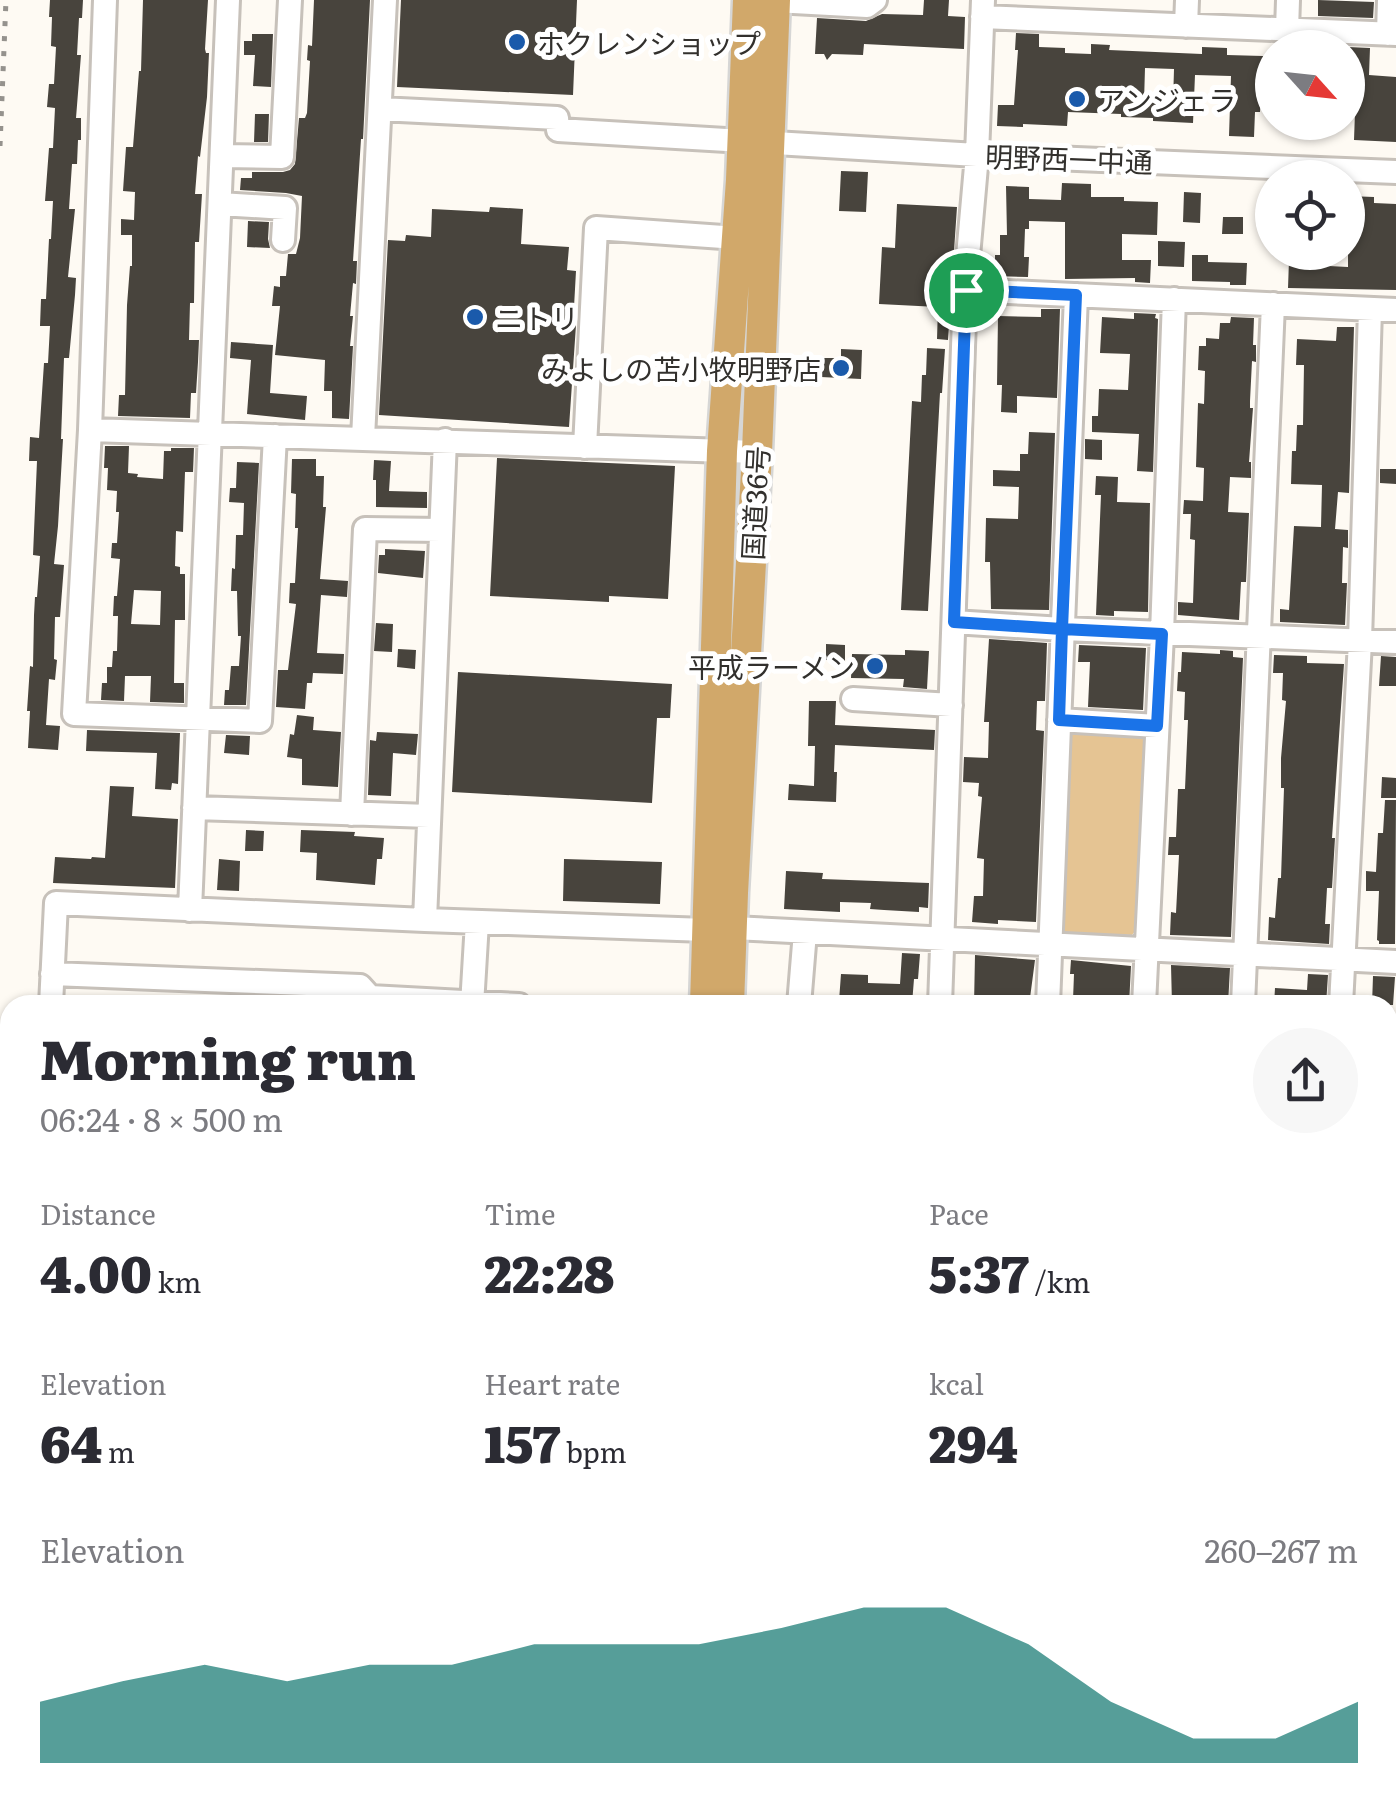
<!DOCTYPE html>
<meta charset="utf-8">
<style>
body{margin:0;font-family:Literata,"Noto Sans JP",serif;background:#f7f7f7;color:#2b2b33;height:100vh;display:flex;flex-direction:column;font-size:38px;white-space:nowrap}
*{box-sizing:border-box;margin:0}
p{font-size:32px;color:#7c7c81}
.icon{flex:none;width:55px;height:55px;fill:none;stroke:currentColor;stroke-width:2;stroke-linecap:round;stroke-linejoin:round}
.map{position:relative;flex:1;overflow:hidden}
.sheet{position:absolute;left:0px;top:995px;width:1398px;height:812px;display:flex;flex-direction:column;background:#fff;border-radius:30px 30px 0 0;box-shadow:0 2px 8px #0004}
.sheet>*{flex:none}
.needle{width:65px;rotate:117deg}
.tools{position:absolute;left:1255px;top:30px;display:grid;gap:20px}
.tools a{display:grid;place-items:center;width:110px;height:110px;border-radius:50%;background:#fff;box-shadow:0 2px 8px #0004;font-size:50px}
.pin{position:absolute;display:grid;place-items:center;width:85px;height:85px;color:#fff;margin:-42px;border:5px solid #fff;border-radius:50%;box-shadow:0 2px 10px #0007}
.round{display:grid;place-items:center;flex:none;width:105px;height:105px;border-radius:52px;background:#f7f7f7}
.overview{display:flex;align-items:center;justify-content:space-between;height:170px;padding:0 40px}
h1{font-size:55px;font-weight:800;line-height:75px}
.metrics{display:grid;grid-template-columns:repeat(3,1fr);gap:15px;height:170px;padding:10px 40px}
.metrics div{display:grid;align-content:center}
.metrics b{font-size:50px;font-weight:800}
.metrics small{font-size:28px;font-weight:400}
.metrics p{font-size:28px}
.chart{height:280px;padding:20px 40px}
.chart p{display:flex;justify-content:space-between}
.chart svg{width:100%;height:180px;margin-top:10px;fill:#0f766e;opacity:.7}
.map>svg:first-child{display:block}
</style>
<div class="map">
<svg width="1396" height="1806" viewBox="0 0 1396 1806">
<rect width="100%" height="100%" fill="#fefaf3"/>
<!-- green -->
<path fill="#e5c493" d="M 1071,728 L 1150,737 L 1137,929 L 1132,935 L 1063,932 Z"/>
<!-- building -->
<path fill="#48443d" fill-rule="evenodd" d="M 50,0 L 83,0 L 82,18 L 79,18 L 77,55 L 81,55 L 76,118 L 81,118 L 81,140 L 78,140 L 77,164 L 72,164 L 69,209 L 75,209 L 68,277 L 76,278 L 75,295 L 69,358 L 64,358 L 61,439 L 63,439 L 58,526 L 54,564 L 64,565 L 60,617 L 55,617 L 54,659 L 57,660 L 55,680 L 49,679 L 46,725 L 60,726 L 58,750 L 28,748 L 30,711 L 27,711 L 30,666 L 33,667 L 34,615 L 35,597 L 37,597 L 40,556 L 33,555 L 37,461 L 29,461 L 30,437 L 39,438 L 44,363 L 48,363 L 50,326 L 40,326 L 41,299 L 46,299 L 49,239 L 51,239 L 53,201 L 45,201 L 49,148 L 53,148 L 55,108 L 47,107 L 49,84 L 54,84 L 56,47 L 51,46 L 52,17 L 49,17 Z
M 143,0 L 208,0 L 205,49 L 206,53 L 209,53 L 207,97 L 200,157 L 198,156 L 195,194 L 202,194 L 199,242 L 195,242 L 194,303 L 190,303 L 189,340 L 199,340 L 198,362 L 196,393 L 191,393 L 190,418 L 118,416 L 119,395 L 125,395 L 127,305 L 130,266 L 132,266 L 132,235 L 121,235 L 121,219 L 134,220 L 135,192 L 123,191 L 126,147 L 133,147 L 139,71 L 141,71 Z
M 314,0 L 370,0 L 363,139 L 361,139 L 353,261 L 357,261 L 356,284 L 353,283 L 350,316 L 353,316 L 350,346 L 353,346 L 349,419 L 332,418 L 332,391 L 324,391 L 325,360 L 275,355 L 280,306 L 272,306 L 274,286 L 280,287 L 280,276 L 286,276 L 288,254 L 296,254 L 300,238 L 302,196 L 286,193 L 240,190 L 241,178 L 252,178 L 252,172 L 283,172 L 290,170 L 295,164 L 299,118 L 305,118 L 307,113 L 310,61 L 307,60 L 308,45 L 312,46 Z
M 401,0 L 577,0 L 573,95 L 397,87 Z
M 924,0 L 949,0 L 948,16 L 965,17 L 964,49 L 864,44 L 863,55 L 832,54 L 827,60 L 824,54 L 815,54 L 817,18 L 866,21 L 882,14 L 923,15 Z
M 1318,0 L 1374,2 L 1373,18 L 1318,16 Z
M 1016,33 L 1039,34 L 1039,47 L 1065,48 L 1065,53 L 1091,54 L 1091,44 L 1110,45 L 1109,50 L 1202,54 L 1202,47 L 1227,48 L 1227,55 L 1263,56 L 1260,112 L 1255,112 L 1254,137 L 1229,136 L 1231,76 L 1195,75 L 1193,123 L 1153,121 L 1153,118 L 1121,117 L 1121,114 L 1068,112 L 1067,126 L 1023,124 L 1023,127 L 997,126 L 998,105 L 1014,105 L 1018,50 L 1015,50 ZM 1145,68 L 1174,69 L 1173,103 L 1144,102 Z
M 252,34 L 273,34 L 271,87 L 253,86 L 255,55 L 244,55 L 244,41 L 252,41 Z
M 1348,47 L 1370,48 L 1369,75 L 1396,77 L 1396,142 L 1354,140 L 1355,112 L 1348,112 Z
M 255,114 L 269,114 L 268,142 L 254,142 Z
M 841,171 L 868,172 L 866,212 L 839,211 Z
M 1062,183 L 1091,184 L 1091,197 L 1124,197 L 1124,201 L 1158,202 L 1157,235 L 1122,234 L 1122,260 L 1151,260 L 1150,283 L 1135,282 L 1135,278 L 1065,279 L 1065,222 L 1029,221 L 1029,229 L 1025,229 L 1024,257 L 1029,257 L 1028,277 L 995,276 L 995,255 L 1000,255 L 1000,235 L 1007,235 L 1006,186 L 1029,187 L 1029,199 L 1061,200 Z
M 1184,192 L 1201,193 L 1200,223 L 1183,222 Z
M 1348,196 L 1374,197 L 1374,203 L 1396,204 L 1396,290 L 1288,288 L 1289,260 L 1309,261 L 1309,265 L 1348,267 Z
M 897,204 L 957,207 L 948,340 L 937,339 L 938,307 L 879,304 L 882,247 L 895,248 Z
M 490,207 L 523,209 L 521,244 L 569,247 L 567,270 L 576,271 L 573,325 L 576,325 L 569,427 L 379,415 L 388,240 L 405,241 L 406,235 L 431,237 L 432,209 L 489,212 Z
M 1223,217 L 1243,217 L 1243,234 L 1222,234 Z
M 248,221 L 269,222 L 268,239 L 270,248 L 247,247 Z
M 1158,241 L 1185,242 L 1184,267 L 1158,266 Z
M 1192,255 L 1208,255 L 1208,262 L 1247,263 L 1246,285 L 1230,285 L 1230,282 L 1192,281 Z
M 1041,309 L 1060,309 L 1057,398 L 1017,396 L 1017,413 L 1001,412 L 1002,385 L 997,385 L 998,316 L 1041,317 Z
M 1134,313 L 1156,314 L 1155,318 L 1158,319 L 1153,472 L 1137,471 L 1139,434 L 1092,432 L 1092,416 L 1098,416 L 1099,389 L 1128,390 L 1130,354 L 1100,353 L 1102,317 L 1134,319 Z
M 1231,317 L 1254,318 L 1253,345 L 1256,345 L 1256,362 L 1252,361 L 1250,401 L 1250,408 L 1253,408 L 1249,462 L 1251,462 L 1251,478 L 1230,477 L 1228,512 L 1249,513 L 1246,582 L 1241,582 L 1239,620 L 1178,615 L 1178,602 L 1193,603 L 1195,540 L 1190,539 L 1191,514 L 1183,514 L 1184,500 L 1203,501 L 1204,468 L 1196,467 L 1198,403 L 1204,404 L 1205,371 L 1198,370 L 1199,346 L 1206,346 L 1206,338 L 1219,339 L 1220,323 L 1230,323 Z
M 1337,327 L 1354,327 L 1349,493 L 1338,492 L 1335,529 L 1348,530 L 1348,548 L 1343,547 L 1342,583 L 1347,583 L 1345,625 L 1280,622 L 1280,609 L 1289,610 L 1294,526 L 1321,527 L 1322,485 L 1291,484 L 1292,451 L 1296,451 L 1297,425 L 1303,425 L 1304,365 L 1296,365 L 1297,339 L 1336,341 Z
M 231,342 L 273,345 L 270,393 L 307,396 L 305,420 L 247,414 L 251,360 L 230,358 Z
M 927,348 L 945,349 L 942,393 L 940,393 L 928,611 L 901,610 L 912,401 L 921,402 L 922,375 L 926,375 Z
M 841,349 L 862,350 L 861,379 L 821,377 L 822,358 L 841,358 Z
M 1029,432 L 1055,433 L 1049,610 L 991,609 L 990,562 L 985,562 L 986,518 L 1018,519 L 1019,487 L 993,486 L 993,470 L 1020,471 L 1020,454 L 1028,454 Z
M 1085,439 L 1102,440 L 1102,460 L 1085,459 Z
M 105,446 L 129,446 L 128,473 L 138,474 L 137,477 L 163,479 L 164,451 L 171,451 L 171,448 L 194,448 L 193,472 L 185,472 L 183,532 L 176,531 L 175,566 L 180,567 L 180,574 L 185,574 L 185,620 L 175,620 L 174,683 L 184,683 L 184,703 L 150,702 L 151,676 L 125,676 L 124,701 L 101,700 L 102,683 L 107,683 L 107,667 L 112,667 L 113,651 L 117,651 L 118,616 L 113,616 L 114,596 L 117,596 L 120,559 L 111,558 L 112,543 L 117,543 L 119,512 L 116,512 L 117,491 L 107,490 L 108,468 L 104,468 ZM 134,590 L 161,591 L 160,625 L 131,624 Z
M 497,458 L 675,466 L 668,599 L 609,596 L 609,602 L 490,596 Z
M 292,459 L 316,459 L 316,476 L 324,476 L 323,507 L 326,507 L 320,579 L 348,581 L 347,597 L 321,595 L 317,653 L 344,654 L 343,674 L 313,673 L 312,683 L 307,683 L 305,709 L 276,707 L 278,670 L 288,670 L 296,604 L 289,603 L 290,583 L 295,583 L 298,528 L 295,528 L 296,494 L 291,493 Z
M 374,460 L 391,461 L 389,491 L 427,492 L 427,508 L 376,507 L 376,480 L 373,480 Z
M 237,462 L 259,463 L 246,705 L 224,705 L 225,690 L 229,690 L 231,666 L 239,666 L 241,636 L 238,636 L 237,591 L 231,591 L 232,568 L 235,569 L 236,535 L 243,535 L 244,503 L 229,502 L 230,488 L 236,488 Z
M 1380,469 L 1396,469 L 1396,484 L 1380,483 Z
M 1096,476 L 1118,477 L 1117,502 L 1150,503 L 1148,612 L 1114,611 L 1114,616 L 1096,615 L 1101,495 L 1095,495 Z
M 385,549 L 425,551 L 423,578 L 378,573 L 379,555 L 385,555 Z
M 376,623 L 393,624 L 392,652 L 374,651 Z
M 989,639 L 1047,643 L 1045,701 L 1037,701 L 1036,730 L 1044,731 L 1036,922 L 998,920 L 998,924 L 972,922 L 974,896 L 983,896 L 984,859 L 977,858 L 982,797 L 978,796 L 979,783 L 963,782 L 964,757 L 988,758 L 989,722 L 984,722 Z
M 826,644 L 845,645 L 845,661 L 826,660 Z
M 1079,645 L 1146,648 L 1143,710 L 1088,707 L 1090,662 L 1078,662 Z
M 398,649 L 416,650 L 415,669 L 397,667 Z
M 905,650 L 929,651 L 927,689 L 903,687 L 904,679 L 851,678 L 852,654 L 905,655 Z
M 1220,650 L 1233,651 L 1233,657 L 1243,658 L 1231,937 L 1170,935 L 1171,912 L 1176,913 L 1179,855 L 1168,855 L 1169,837 L 1176,837 L 1178,789 L 1185,789 L 1188,720 L 1184,720 L 1185,692 L 1177,691 L 1178,672 L 1181,672 L 1182,652 L 1220,654 Z
M 1274,655 L 1307,656 L 1307,663 L 1344,664 L 1332,838 L 1335,838 L 1332,888 L 1327,888 L 1325,924 L 1330,924 L 1329,944 L 1268,940 L 1269,917 L 1275,918 L 1278,878 L 1281,878 L 1284,788 L 1281,788 L 1281,758 L 1286,701 L 1282,700 L 1283,673 L 1273,673 Z
M 1381,656 L 1396,657 L 1396,686 L 1379,686 Z
M 458,672 L 672,684 L 670,718 L 657,718 L 652,803 L 452,792 Z
M 809,701 L 836,701 L 835,725 L 935,730 L 934,750 L 835,745 L 834,772 L 837,772 L 836,802 L 788,800 L 789,784 L 814,786 L 815,746 L 808,746 Z
M 297,715 L 314,717 L 313,730 L 341,732 L 338,787 L 302,785 L 302,759 L 287,757 L 290,734 L 294,735 Z
M 87,730 L 180,733 L 178,784 L 172,783 L 171,790 L 155,789 L 157,753 L 86,751 Z
M 377,732 L 418,734 L 416,755 L 393,753 L 391,796 L 368,795 L 370,740 L 376,741 Z
M 226,735 L 250,736 L 249,755 L 224,753 Z
M 1382,777 L 1396,778 L 1396,798 L 1381,798 Z
M 110,786 L 134,787 L 132,816 L 178,819 L 175,888 L 53,883 L 55,857 L 91,859 L 92,857 L 105,858 Z
M 1385,800 L 1396,800 L 1395,944 L 1379,944 L 1379,941 L 1377,940 L 1379,891 L 1366,891 L 1366,871 L 1376,872 L 1378,833 L 1383,833 Z
M 246,830 L 264,831 L 263,851 L 245,851 Z
M 301,830 L 355,832 L 354,836 L 384,838 L 382,859 L 377,859 L 375,885 L 316,880 L 317,853 L 300,852 Z
M 219,859 L 240,861 L 239,891 L 217,890 Z
M 564,859 L 662,862 L 660,904 L 563,901 Z
M 786,871 L 823,873 L 822,879 L 929,883 L 928,908 L 919,907 L 919,912 L 884,910 L 870,909 L 871,903 L 840,902 L 840,912 L 784,909 Z
M 902,953 L 920,954 L 918,979 L 914,979 L 912,1004 L 839,1001 L 841,974 L 868,975 L 868,983 L 900,984 Z
M 975,955 L 1035,960 L 1030,998 L 997,997 L 997,1005 L 974,1005 Z
M 1071,960 L 1131,966 L 1129,1005 L 1073,1000 L 1074,974 L 1070,974 Z
M 1171,965 L 1230,968 L 1228,1005 L 1172,1005 Z
M 1308,974 L 1328,975 L 1326,1005 L 1274,1005 L 1275,988 L 1307,990 Z
M 1373,976 L 1395,977 L 1393,1005 L 1372,1005 Z"/>
<g fill="none" stroke-linecap="round" stroke-linejoin="round">
<defs>
<path id="minor" d="M 105,0 L 90,430 L 74,714 L 260,721 L 275,436
M 775,1 L 867,6 L 875,0
M 982,17 L 1396,34
M 1186,26 L 1187,0
M 1287,30 L 1288,0
M 1388,34 L 1389,0
M 380,109 L 557,118 L 558,130 L 977,155 L 1396,172
M 222,156 L 282,157 L 290,0
M 220,204 L 285,208 L 283,240
M 965,290 L 1396,310
M 90,430 L 757,452
M 363,438 L 385,0
M 585,447 L 596,228 L 737,238
M 954,622 L 1062,629 L 1396,642
M 853,699 L 951,705
M 1059,720 L 1157,726
M 194,808 L 429,816
M 352,814 L 365,529 L 441,530
M 190,910 L 228,0
M 425,920 L 445,440
M 52,974 L 360,986 L 370,997 L 519,1005
M 51,1005 L 56,903 L 425,920 L 706,930 L 733,928 L 1396,962
M 472,1005 L 477,922
M 799,1005 L 805,932
M 940,1005 L 965,290 L 977,155 L 983,0
M 1048,1005 L 1076,295
M 1144,1005 L 1162,634 L 1174,299
M 1243,1005 L 1273,304
M 1341,1005 L 1360,641 L 1370,309
M 1388,1312 L 1396,1312
M 1388,1440 L 1396,1440
M 1388,1463 L 1396,1463
M 1388,1576 L 1396,1576
M 1388,1701 L 1396,1702
M 106,1798 L 139,1798
M 15,1806 L 15,1798
M 50,1806 L 51,1798
M 404,1806 L 413,1798
M 581,1806 L 581,1798
M 610,1806 L 611,1798
M 1009,1806 L 1009,1798
M 1176,1806 L 1176,1798"/>
<path id="highway" d="M 705,1005 L 722,451 L 741,180 L 748,0
M 729,1005 L 733,893 L 757,452 L 775,0
M 670,1806 L 670,1798
M 700,1806 L 701,1798"/>
</defs>
<!-- minor casing -->
<use href="#minor" stroke="#c7c1ba" stroke-width="28"/>
<!-- highway casing -->
<use href="#highway" stroke="#d6d6d5" stroke-width="35"/>
<!-- minor -->
<use href="#minor" stroke="#fff" stroke-width="22"/>
<!-- highway -->
<use href="#highway" stroke="#d1a86a" stroke-width="30"/>
<!-- rail -->
<path stroke="#95928d" stroke-width="5" stroke-dasharray="5 10" stroke-linecap="butt" d="M 0,146 L 6,0"/>
</g>
<g fill="none" stroke-linecap="round" stroke-linejoin="round">
<defs>
<path id="route" d="M 966,290 L 954,622 L 1062,629 L 1059,720 L 1157,726 L 1162,634 L 1062,629 L 1076,295 L 966,290"/>
</defs>
<!-- route casing -->
<use href="#route" stroke="#fff" stroke-width="20"/>
<!-- route -->
<use href="#route" stroke="#1a73e8" stroke-width="12"/>
</g>
<!-- markers -->
<g fill="#1a5aab" stroke="#fff" stroke-width="4">
<circle cx="517" cy="42" r="10"/>
<circle cx="1077" cy="99" r="10"/>
<circle cx="475" cy="317" r="10"/>
<circle cx="841" cy="368" r="10"/>
<circle cx="875" cy="666" r="10"/>
</g>
<g text-anchor="middle" dominant-baseline="central" stroke-width="10" stroke-linejoin="round" paint-order="stroke">
<!-- poi labels -->
<g font-size="28" fill="#32302d" stroke="#fff" text-anchor="start">
<text x="537" y="42">ホクレンショップ</text>
<text x="1097" y="99">アンジェラ</text>
<text x="495" y="317">ニトリ</text>
<text x="821" y="368" text-anchor="end">みよしの苫小牧明野店</text>
<text x="855" y="666" text-anchor="end">平成ラーメン</text>
</g>
<!-- street labels -->
<g font-size="28" fill="#32302d" stroke="#fff">
<text transform="translate(1069 158) rotate(2)">明野西一中通</text>
<text transform="translate(754 503) rotate(-87)">国道36号</text>
</g>
</g>
</svg>
<div class="tools">
<a><svg class="needle" viewBox="-14 -14 28 28"><path d="M0-13l5 13h-10z" fill="#e53935"/><path d="M0 13l5-13h-10z" fill="#7c7c81"/></svg></a>
<a><svg class="icon" aria-label="locate" viewBox="0 0 24 24"><circle cx="12" cy="12" r="6"/><path d="M12 2v4M12 18v4M2 12h4M18 12h4"/></svg></a>
</div>
<div class="pin" style="left:966px;top:290px;background:#1e9e55"><svg class="icon" aria-label="arrive" viewBox="0 0 24 24"><path d="M6 21V4h12l-3 4 3 4H6"/></svg></div>
<section class="sheet">
<div class="overview"><div><h1>Morning run</h1><p>06:24 · 8 × 500 m</p></div><a class="round"><svg class="icon" aria-label="share" viewBox="0 0 24 24"><path d="M12 15V3M7 8l5-5 5 5M5 13v7h14v-7"/></svg></a></div>
<div class="metrics">
<div><p>Distance</p><b>4.00<small> km</small></b></div>
<div><p>Time</p><b>22:28</b></div>
<div><p>Pace</p><b>5:37<small> /km</small></b></div>
</div>
<div class="metrics">
<div><p>Elevation</p><b>64<small> m</small></b></div>
<div><p>Heart rate</p><b>157<small> bpm</small></b></div>
<div><p>kcal</p><b>294</b></div>
</div>
<div class="chart"><p><span>Elevation</span>260–267 m</p>
<svg viewBox="0 0 160 44" preserveAspectRatio="none"><path d="M0 44V29L10 24L20 20L30 24L40 20L50 20L60 15L70 15L80 15L90 11L100 6L110 6L120 15L130 29L140 38L150 38L160 29V44z"/></svg>
</div>
</section>
</div>
